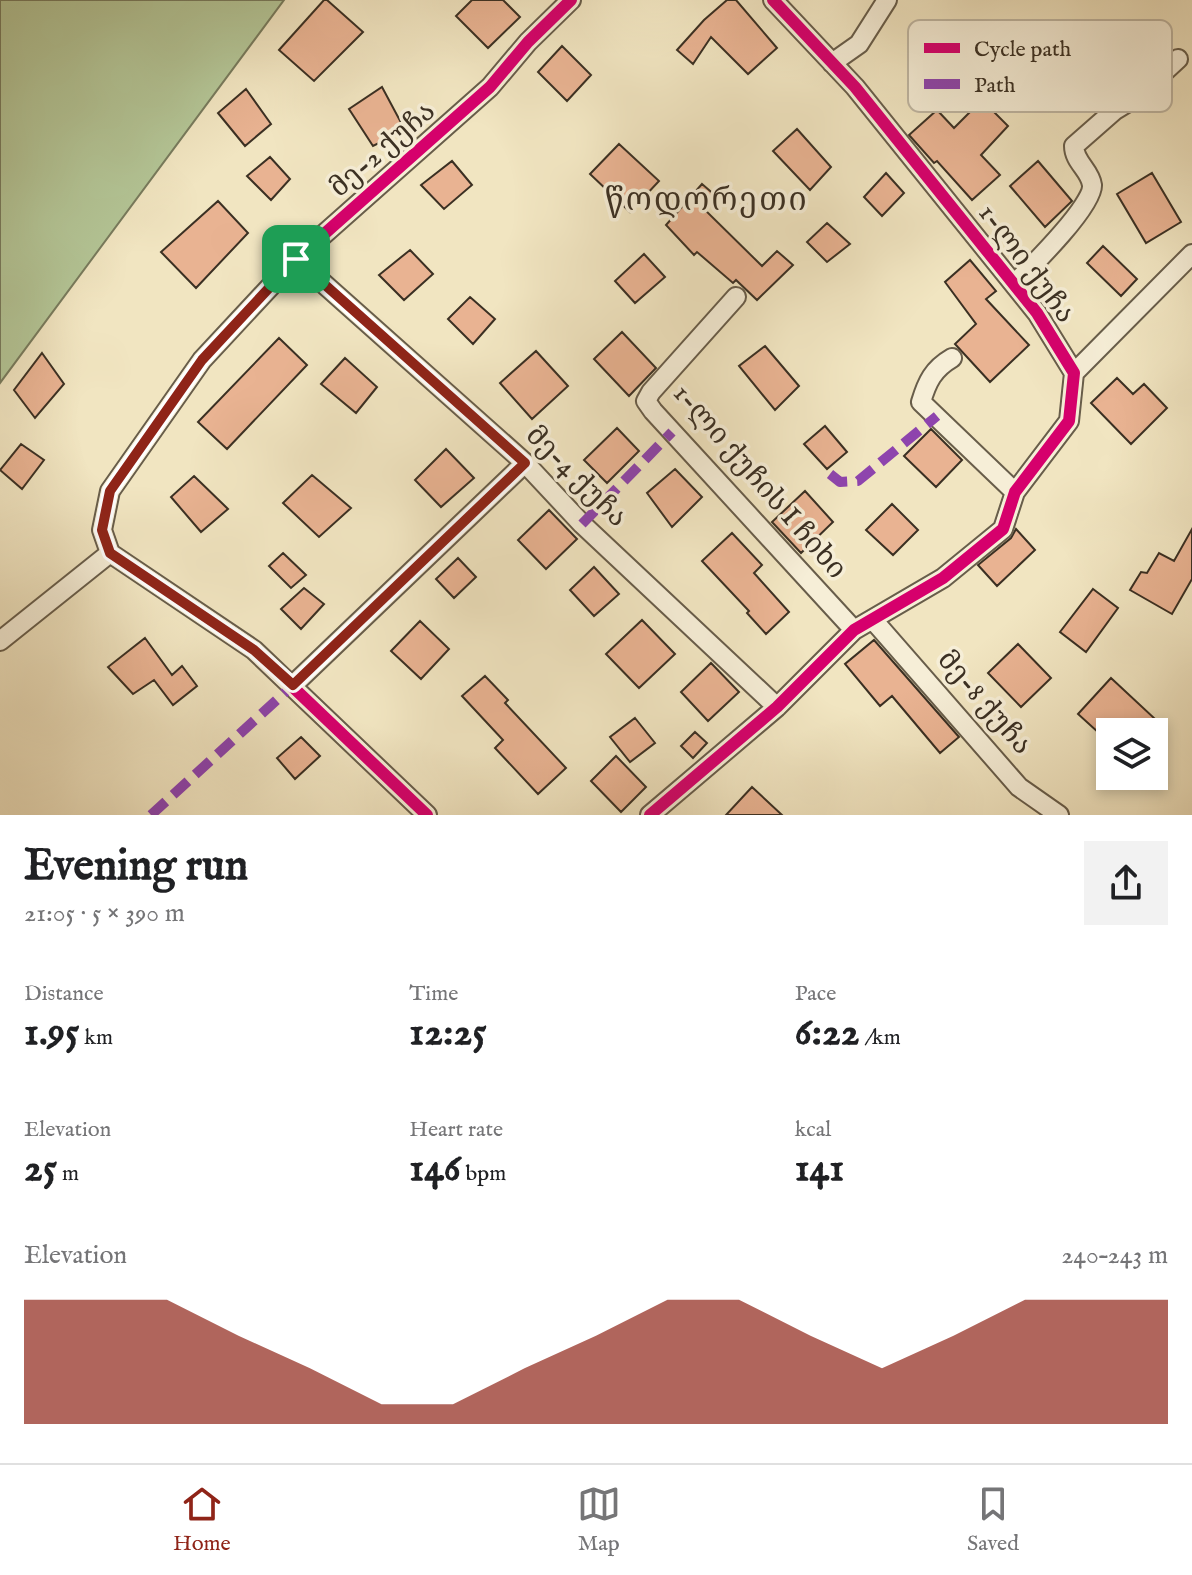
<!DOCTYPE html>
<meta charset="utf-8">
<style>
body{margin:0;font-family:"IM FELL English","Noto Serif Georgian",serif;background:#f2f2f2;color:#202124;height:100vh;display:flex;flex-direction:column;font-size:30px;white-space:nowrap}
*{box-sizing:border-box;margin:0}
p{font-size:26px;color:#757577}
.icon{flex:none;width:44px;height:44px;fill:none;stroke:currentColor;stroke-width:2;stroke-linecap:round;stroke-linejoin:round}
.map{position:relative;height:815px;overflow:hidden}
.sheet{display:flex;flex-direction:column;background:#fff;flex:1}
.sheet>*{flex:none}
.controls{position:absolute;left:1096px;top:718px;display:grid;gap:16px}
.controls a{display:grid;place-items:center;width:72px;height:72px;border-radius:0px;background:#fff;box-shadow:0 4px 12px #0003;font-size:40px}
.pin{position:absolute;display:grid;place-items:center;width:68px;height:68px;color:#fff;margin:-34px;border-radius:16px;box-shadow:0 4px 12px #0006}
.round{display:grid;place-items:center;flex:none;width:84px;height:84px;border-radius:0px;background:#f2f2f2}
.head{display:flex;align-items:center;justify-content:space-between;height:136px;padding:0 24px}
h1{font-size:44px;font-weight:700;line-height:60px}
.stats{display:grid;grid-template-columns:repeat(3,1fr);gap:12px;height:136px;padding:8px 24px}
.stats div{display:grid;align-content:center}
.stats b{font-size:40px;font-weight:700}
.stats small{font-size:22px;font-weight:400}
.stats p{font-size:22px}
.chart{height:224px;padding:16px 24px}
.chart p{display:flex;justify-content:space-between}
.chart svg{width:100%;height:144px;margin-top:8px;fill:#8f2418;opacity:.7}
.tab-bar{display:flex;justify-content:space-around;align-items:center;height:112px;border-top:2px solid #e0e0e0;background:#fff;font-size:22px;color:#757577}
.tab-bar a{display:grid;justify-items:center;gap:4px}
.tab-bar .on{color:#8f2418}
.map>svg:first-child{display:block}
</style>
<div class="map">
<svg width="1192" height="815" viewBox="0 0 1192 815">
<rect width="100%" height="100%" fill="#f1e5c1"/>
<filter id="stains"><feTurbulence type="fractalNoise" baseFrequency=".0025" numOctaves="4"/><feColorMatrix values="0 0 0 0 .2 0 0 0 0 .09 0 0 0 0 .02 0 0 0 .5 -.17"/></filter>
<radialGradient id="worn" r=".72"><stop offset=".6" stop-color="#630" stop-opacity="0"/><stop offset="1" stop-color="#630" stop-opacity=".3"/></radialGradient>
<!-- green -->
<path fill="#b4c697" stroke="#787b5d" stroke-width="2" d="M 0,0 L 284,0 L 0,383 Z"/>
<!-- building -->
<path fill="#e9b392" stroke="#3b3023" stroke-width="2" d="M 324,0 L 327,0 L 363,32 L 314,81 L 279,50 Z
M 472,0 L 503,0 L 520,17 L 488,48 L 456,16 Z
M 727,0 L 736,0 L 777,48 L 748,74 L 711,37 L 693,64 L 677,50 L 704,20 Z
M 562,46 L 591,75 L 567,101 L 538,72 Z
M 382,87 L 405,130 L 373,146 L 349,109 Z
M 246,89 L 271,124 L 245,146 L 218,113 Z
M 982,100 L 1008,126 L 981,155 L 1000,175 L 972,200 L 937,161 L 934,163 L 909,135 L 937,110 L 954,128 Z
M 797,129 L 831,167 L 810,190 L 773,151 Z
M 619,144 L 659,181 L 630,212 L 590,174 Z
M 270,157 L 290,179 L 271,200 L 247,176 Z
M 452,161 L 472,185 L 444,209 L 421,185 Z
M 1038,161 L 1072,201 L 1045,227 L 1010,186 Z
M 886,173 L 904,193 L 882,216 L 864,197 Z
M 1152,173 L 1181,222 L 1146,243 L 1117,194 Z
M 702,184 L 716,196 L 704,209 L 762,266 L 777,251 L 793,265 L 757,300 L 736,280 L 733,283 L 697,252 L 694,255 L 666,225 Z
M 218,201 L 248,233 L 196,288 L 161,252 Z
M 827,223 L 850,244 L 827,262 L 807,242 Z
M 1103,246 L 1137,279 L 1121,296 L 1087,263 Z
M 410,250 L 433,274 L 404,300 L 379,275 Z
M 644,254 L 665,277 L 635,303 L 615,281 Z
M 970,260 L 996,291 L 986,299 L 1029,345 L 990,382 L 955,344 L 976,324 L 945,282 Z
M 470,297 L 495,319 L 473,344 L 448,319 Z
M 622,332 L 656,368 L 629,396 L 594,359 Z
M 279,338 L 307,365 L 227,449 L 198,422 Z
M 765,346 L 799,386 L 775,410 L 739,366 Z
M 536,351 L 568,386 L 532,419 L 500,383 Z
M 42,353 L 64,384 L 35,418 L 14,390 Z
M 345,358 L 377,387 L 356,413 L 321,384 Z
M 1117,378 L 1133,394 L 1144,384 L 1167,408 L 1131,444 L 1091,403 Z
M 825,426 L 847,452 L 827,469 L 804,444 Z
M 617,428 L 639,451 L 607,483 L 584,460 Z
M 931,429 L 962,460 L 936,487 L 904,456 Z
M 21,444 L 44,460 L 22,489 L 0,470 Z
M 446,449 L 474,478 L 441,507 L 415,480 Z
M 675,469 L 702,497 L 672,527 L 647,493 Z
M 312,475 L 351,508 L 319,537 L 283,503 Z
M 194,476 L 228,509 L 201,532 L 171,497 Z
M 805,491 L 833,522 L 801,553 L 772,522 Z
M 892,504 L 918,530 L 893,555 L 866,530 Z
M 549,510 L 577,539 L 546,569 L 518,540 Z
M 1016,529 L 1035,550 L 997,586 L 978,565 L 1011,538 Z
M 1192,529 L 1192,579 L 1172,614 L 1130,590 L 1141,572 L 1147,573 L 1159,553 L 1174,561 Z
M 732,533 L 762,565 L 754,573 L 789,612 L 766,634 L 747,613 L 749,611 L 702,561 Z
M 283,553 L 306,575 L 291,588 L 269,566 Z
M 458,558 L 476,577 L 454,598 L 436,579 Z
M 594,567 L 619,594 L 594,616 L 570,590 Z
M 304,588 L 324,604 L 301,629 L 281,609 Z
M 1093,589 L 1118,608 L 1086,652 L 1060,632 Z
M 642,620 L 675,654 L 639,688 L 606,654 Z
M 420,621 L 449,649 L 421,679 L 391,651 Z
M 145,638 L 172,675 L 182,666 L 197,686 L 173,705 L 154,680 L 133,694 L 108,667 Z
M 874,640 L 959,737 L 940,753 L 892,696 L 880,706 L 845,664 Z
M 1018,644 L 1051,678 L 1021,707 L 988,673 Z
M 711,663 L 739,692 L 708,721 L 681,692 Z
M 485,676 L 508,700 L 505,703 L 566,768 L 538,794 L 495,748 L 503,740 L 462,696 Z
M 1111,678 L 1154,718 L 1142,732 L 1110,732 L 1110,743 L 1078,714 Z
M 635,718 L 655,743 L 630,762 L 610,737 Z
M 695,732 L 707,743 L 693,758 L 681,746 Z
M 301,737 L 320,756 L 295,779 L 277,758 Z
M 616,756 L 646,787 L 621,812 L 591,781 Z
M 752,787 L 782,815 L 726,815 Z"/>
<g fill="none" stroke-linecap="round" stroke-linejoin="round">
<defs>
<path id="minor" d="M 832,63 L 859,44 L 887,0
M 296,259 L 525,463 L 582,524 L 777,707
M 1014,284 C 1030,268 1094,205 1092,185 C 1090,170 1074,162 1074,146 L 1115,110 L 1138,96 L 1178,59
M 736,297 L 651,392 L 646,401 L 653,411 L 854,630
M 952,358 C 933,369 927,382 921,402 L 1015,492
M 1074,373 L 1192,254
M 874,621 L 1019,787 L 1059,815
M 0,641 L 110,553
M 293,685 L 525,463
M 427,815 L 254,650 L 110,553 L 102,530 L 110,491 L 202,360 L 296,259 L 490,87 L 528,42 L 571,0
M 650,815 L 777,707 L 854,630 L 943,578 L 1003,529 L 1015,492 L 1069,421 L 1074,373 L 1037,313 L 855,87 L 773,0"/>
</defs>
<!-- minor casing -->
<use href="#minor" stroke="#685d4a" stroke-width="22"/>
<!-- minor -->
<use href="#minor" stroke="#f6eed7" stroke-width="18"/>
<!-- quiet -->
<path stroke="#8e44ad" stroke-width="10" stroke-dasharray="20 10" stroke-linecap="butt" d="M 830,474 L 840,482 L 858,481 L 937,416
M 582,524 L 672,432
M 151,815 L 293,685"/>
<defs>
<path id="cycleway" d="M 427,815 L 254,650 L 110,553 L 102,530 L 110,491 L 202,360 L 296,259 L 490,87 L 528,42 L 571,0
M 650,815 L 777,707 L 854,630 L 943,578 L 1003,529 L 1015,492 L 1069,421 L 1074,373 L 1037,313 L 855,87 L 773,0"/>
</defs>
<!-- cycleway casing -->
<use href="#cycleway" stroke="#f6eed7" stroke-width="17"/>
<!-- cycleway -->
<use href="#cycleway" stroke="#d6006c" stroke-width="12"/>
</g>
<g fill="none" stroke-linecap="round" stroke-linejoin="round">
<defs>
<path id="route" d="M 296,259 L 525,463 L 293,685 L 254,650 L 110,553 L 102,530 L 110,491 L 202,360 Z"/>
</defs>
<!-- route casing -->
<use href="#route" stroke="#fff" stroke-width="16"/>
<!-- route -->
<use href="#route" stroke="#8f2418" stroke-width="10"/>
</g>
<g text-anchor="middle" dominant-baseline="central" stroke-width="7" stroke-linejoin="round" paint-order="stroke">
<!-- street labels -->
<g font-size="28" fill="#3b3023" stroke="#f6eed7">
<text transform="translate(383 150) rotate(-41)">მე-2 ქუჩა</text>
<text transform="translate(1026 264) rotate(53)">1-ლი ქუჩა</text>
<text transform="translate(576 477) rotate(45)">მე-4 ქუჩა</text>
<text transform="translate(759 482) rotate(49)">1-ლი ქუჩის I ჩიხი</text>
<text transform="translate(984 703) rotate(49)">მე-8 ქუჩა</text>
</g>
<!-- quarter labels -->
<g font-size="32" letter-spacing="2" fill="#3b3023" stroke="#f6eed7">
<text x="707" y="201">წოდორეთი</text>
</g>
</g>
<!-- legend -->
<rect x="908" y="20" width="264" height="92" rx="12" fill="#f6eed7" stroke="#beb5a1" stroke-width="2"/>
<rect x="924" y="43" width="36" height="10" fill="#d6006c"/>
<rect x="924" y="79" width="36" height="10" fill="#8e44ad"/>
<g font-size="22" fill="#3b3023">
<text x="974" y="56">Cycle path</text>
<text x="974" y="92">Path</text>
</g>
<rect width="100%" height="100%" filter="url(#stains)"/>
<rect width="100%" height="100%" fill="url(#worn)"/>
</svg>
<div class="controls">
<a><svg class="icon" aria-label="layers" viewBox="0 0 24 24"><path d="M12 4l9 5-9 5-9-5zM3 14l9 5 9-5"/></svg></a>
</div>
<div class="pin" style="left:296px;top:259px;background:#1e9e55"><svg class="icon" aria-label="arrive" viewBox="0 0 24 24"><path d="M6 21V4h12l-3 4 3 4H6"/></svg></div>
</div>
<section class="sheet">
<div class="head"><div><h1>Evening run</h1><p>21:05 · 5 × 390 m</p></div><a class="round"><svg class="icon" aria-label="share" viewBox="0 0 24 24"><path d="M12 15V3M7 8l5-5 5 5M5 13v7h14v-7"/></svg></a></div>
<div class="stats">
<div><p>Distance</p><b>1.95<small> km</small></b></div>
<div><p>Time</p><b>12:25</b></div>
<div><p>Pace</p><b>6:22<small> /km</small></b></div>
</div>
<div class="stats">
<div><p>Elevation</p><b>25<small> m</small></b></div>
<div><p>Heart rate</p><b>146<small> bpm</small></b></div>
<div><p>kcal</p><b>141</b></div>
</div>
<div class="chart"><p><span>Elevation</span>240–243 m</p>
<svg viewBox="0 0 160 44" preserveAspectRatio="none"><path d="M0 44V6L10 6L20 6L30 17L40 27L50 38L60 38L70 27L80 17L90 6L100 6L110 17L120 27L130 17L140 6L150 6L160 6V44z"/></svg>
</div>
</section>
<nav class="tab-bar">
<a class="on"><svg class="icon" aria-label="home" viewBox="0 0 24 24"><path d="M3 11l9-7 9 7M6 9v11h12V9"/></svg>Home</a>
<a><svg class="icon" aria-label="map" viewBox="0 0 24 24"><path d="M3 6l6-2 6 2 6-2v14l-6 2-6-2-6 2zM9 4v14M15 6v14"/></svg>Map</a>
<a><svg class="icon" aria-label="saved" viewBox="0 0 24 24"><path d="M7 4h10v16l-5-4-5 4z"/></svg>Saved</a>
</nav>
